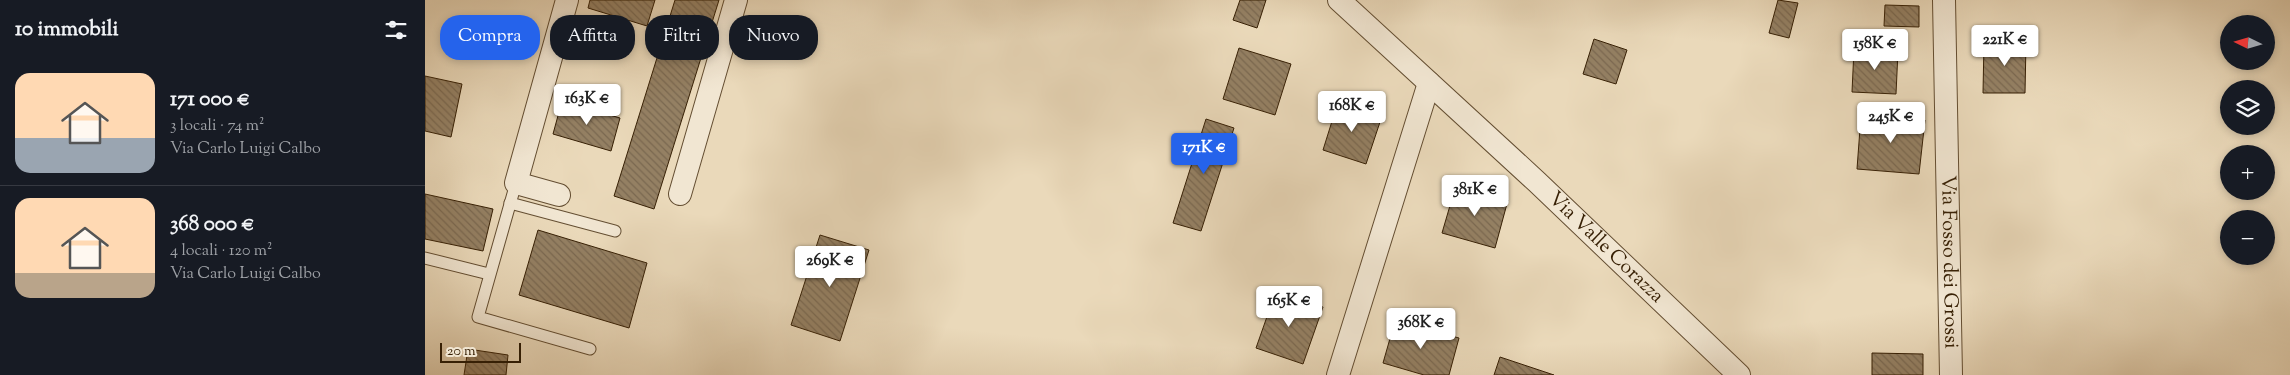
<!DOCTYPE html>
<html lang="it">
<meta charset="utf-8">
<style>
:root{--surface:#171b24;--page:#242831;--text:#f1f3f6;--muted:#9ea1a6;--line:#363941;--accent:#2563eb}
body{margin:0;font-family:"Sorts Mill Goudy",serif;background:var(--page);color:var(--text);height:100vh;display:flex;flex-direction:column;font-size:19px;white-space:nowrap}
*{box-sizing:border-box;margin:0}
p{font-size:16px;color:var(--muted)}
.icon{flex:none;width:28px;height:28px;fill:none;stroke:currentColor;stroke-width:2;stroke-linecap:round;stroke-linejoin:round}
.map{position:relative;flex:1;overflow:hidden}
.sheet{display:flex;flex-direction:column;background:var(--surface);width:425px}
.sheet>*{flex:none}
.guide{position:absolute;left:15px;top:15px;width:475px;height:45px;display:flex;gap:10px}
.needle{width:32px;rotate:275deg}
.fabs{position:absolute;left:1795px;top:15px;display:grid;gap:10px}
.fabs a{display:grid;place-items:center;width:55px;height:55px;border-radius:50%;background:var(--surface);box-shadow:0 2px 8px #0003;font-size:25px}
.scale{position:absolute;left:15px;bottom:12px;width:81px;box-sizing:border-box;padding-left:5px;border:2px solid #372005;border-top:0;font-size:14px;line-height:18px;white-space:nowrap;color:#372005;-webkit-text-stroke:4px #f1e6d2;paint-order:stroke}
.price{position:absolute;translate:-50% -42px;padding:0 11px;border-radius:5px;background:#fff;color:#222;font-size:16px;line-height:32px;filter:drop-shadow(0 1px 2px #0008)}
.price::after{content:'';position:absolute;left:50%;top:30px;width:15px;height:11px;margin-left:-8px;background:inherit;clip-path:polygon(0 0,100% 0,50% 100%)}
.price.active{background:var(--accent);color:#fff}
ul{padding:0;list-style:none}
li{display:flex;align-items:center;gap:15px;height:125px;padding:0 15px}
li+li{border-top:1px solid var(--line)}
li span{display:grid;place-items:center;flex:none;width:140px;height:100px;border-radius:15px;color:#555}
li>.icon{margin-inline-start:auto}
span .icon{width:60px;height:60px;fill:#fffc;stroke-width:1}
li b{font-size:21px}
h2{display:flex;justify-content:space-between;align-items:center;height:60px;padding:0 15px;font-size:21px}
.chip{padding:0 18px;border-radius:20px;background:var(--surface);box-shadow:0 2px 8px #0003;font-size:18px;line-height:45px}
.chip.active{background:var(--accent);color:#fff}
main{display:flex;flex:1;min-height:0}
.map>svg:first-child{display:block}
.building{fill:url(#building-back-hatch);stroke:#372005}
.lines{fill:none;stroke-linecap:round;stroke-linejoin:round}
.lane-casing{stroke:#644e32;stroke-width:13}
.street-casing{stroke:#644e32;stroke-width:24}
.lane{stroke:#f1e6d2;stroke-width:11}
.street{stroke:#f1e6d2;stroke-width:22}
.labels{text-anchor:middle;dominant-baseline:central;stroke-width:4.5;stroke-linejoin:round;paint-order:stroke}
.street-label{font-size:20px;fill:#372005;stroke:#f1e6d2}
</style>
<main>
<section class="sheet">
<h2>10 immobili<svg class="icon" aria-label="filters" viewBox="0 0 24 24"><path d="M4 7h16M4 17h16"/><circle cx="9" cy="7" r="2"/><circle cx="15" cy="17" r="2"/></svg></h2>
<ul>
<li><span style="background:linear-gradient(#ffd9b3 65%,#9aa5b1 0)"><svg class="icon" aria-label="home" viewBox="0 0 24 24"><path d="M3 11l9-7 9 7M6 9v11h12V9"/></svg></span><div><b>171 000 €</b><p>3 locali · 74 m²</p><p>Via Carlo Luigi Calbo</p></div></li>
<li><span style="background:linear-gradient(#ffd9b3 75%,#b9a48a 0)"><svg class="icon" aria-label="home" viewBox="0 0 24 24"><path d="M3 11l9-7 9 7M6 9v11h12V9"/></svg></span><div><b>368 000 €</b><p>4 locali · 120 m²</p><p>Via Carlo Luigi Calbo</p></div></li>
</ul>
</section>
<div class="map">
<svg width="1865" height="375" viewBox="0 0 1865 375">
<defs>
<pattern id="building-back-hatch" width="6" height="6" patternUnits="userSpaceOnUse" patternTransform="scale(1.25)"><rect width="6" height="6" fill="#948063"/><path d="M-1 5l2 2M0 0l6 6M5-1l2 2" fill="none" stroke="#7a6850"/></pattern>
</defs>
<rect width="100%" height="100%" fill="#ead9ba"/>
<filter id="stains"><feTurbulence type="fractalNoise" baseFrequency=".004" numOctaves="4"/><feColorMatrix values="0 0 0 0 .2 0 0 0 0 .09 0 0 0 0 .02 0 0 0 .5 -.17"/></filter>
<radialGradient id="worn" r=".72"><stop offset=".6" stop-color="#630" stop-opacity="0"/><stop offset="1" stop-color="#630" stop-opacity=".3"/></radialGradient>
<g class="building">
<polygon points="165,0 230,0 222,26 163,8"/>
<polygon points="250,0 294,0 229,209 189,196"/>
<polygon points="815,0 841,0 832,28 808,20"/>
<polygon points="1353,0 1373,3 1364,38 1344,33"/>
<polygon points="1460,5 1494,6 1494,27 1459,26"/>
<polygon points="1169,39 1202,50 1191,84 1158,74"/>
<polygon points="1559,42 1601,42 1600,93 1558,93"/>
<polygon points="814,48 866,64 850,115 798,99"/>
<polygon points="1429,49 1473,51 1471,94 1427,92"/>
<polygon points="0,76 37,84 26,137 0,131"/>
<polygon points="137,101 195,118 186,151 128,134"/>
<polygon points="913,102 957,116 941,164 898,150"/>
<polygon points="1436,115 1500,120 1494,174 1432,169"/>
<polygon points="781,119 809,128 776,231 748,223"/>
<polygon points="1031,185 1083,200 1070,248 1017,233"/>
<polygon points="0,194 68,209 58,251 0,239"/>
<polygon points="113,230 222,263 204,328 94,295"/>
<polygon points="395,235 444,250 415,341 366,325"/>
<polygon points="851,291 898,307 878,364 831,348"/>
<polygon points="970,321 1034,338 1024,375 999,375 958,363"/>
<polygon points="43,349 83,355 81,375 39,375"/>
<polygon points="1447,353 1498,354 1498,375 1447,375"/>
<polygon points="1075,357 1129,375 1069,375"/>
</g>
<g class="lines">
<g class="lane-casing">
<g id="lane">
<polyline points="91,183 53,317 165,349"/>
<polyline points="85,203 190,231"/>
<polyline points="0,258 64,274"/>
</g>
</g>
<g class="street-casing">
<g id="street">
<path id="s1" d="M 914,0 L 1112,182 L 1314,375"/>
<path id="s2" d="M 1519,0 L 1526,375"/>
<polyline points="255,194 311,0"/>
<polyline points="134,195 91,183 142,0"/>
<polyline points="913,375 1004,83"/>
</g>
</g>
<use href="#lane" class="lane"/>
<use href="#street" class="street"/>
</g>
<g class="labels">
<g class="street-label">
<text stroke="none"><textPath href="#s1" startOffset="364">Via Valle Corazza</textPath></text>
<text stroke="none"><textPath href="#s2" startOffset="262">Via Fosso dei Grossi</textPath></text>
</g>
</g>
<rect width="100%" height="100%" filter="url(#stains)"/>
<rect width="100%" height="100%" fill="url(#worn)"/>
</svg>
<div class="fabs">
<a><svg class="needle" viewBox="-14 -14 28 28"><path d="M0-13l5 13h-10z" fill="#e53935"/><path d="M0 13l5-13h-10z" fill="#9ea1a6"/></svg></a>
<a><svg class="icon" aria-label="layers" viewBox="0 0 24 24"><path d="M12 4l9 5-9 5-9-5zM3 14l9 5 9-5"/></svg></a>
<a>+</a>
<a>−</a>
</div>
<div class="scale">20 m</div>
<b class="price" style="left:1580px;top:67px">221K €</b>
<b class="price" style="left:1450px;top:71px">158K €</b>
<b class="price" style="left:162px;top:126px">163K €</b>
<b class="price" style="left:927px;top:133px">168K €</b>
<b class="price" style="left:1466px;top:144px">245K €</b>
<b class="price active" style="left:779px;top:175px">171K €</b>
<b class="price" style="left:1050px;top:217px">381K €</b>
<b class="price" style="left:405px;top:288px">269K €</b>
<b class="price" style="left:864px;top:328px">165K €</b>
<b class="price" style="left:996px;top:350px">368K €</b>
<div class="guide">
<a class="chip active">Compra</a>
<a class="chip">Affitta</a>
<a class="chip">Filtri</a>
<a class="chip">Nuovo</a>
</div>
</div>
</main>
